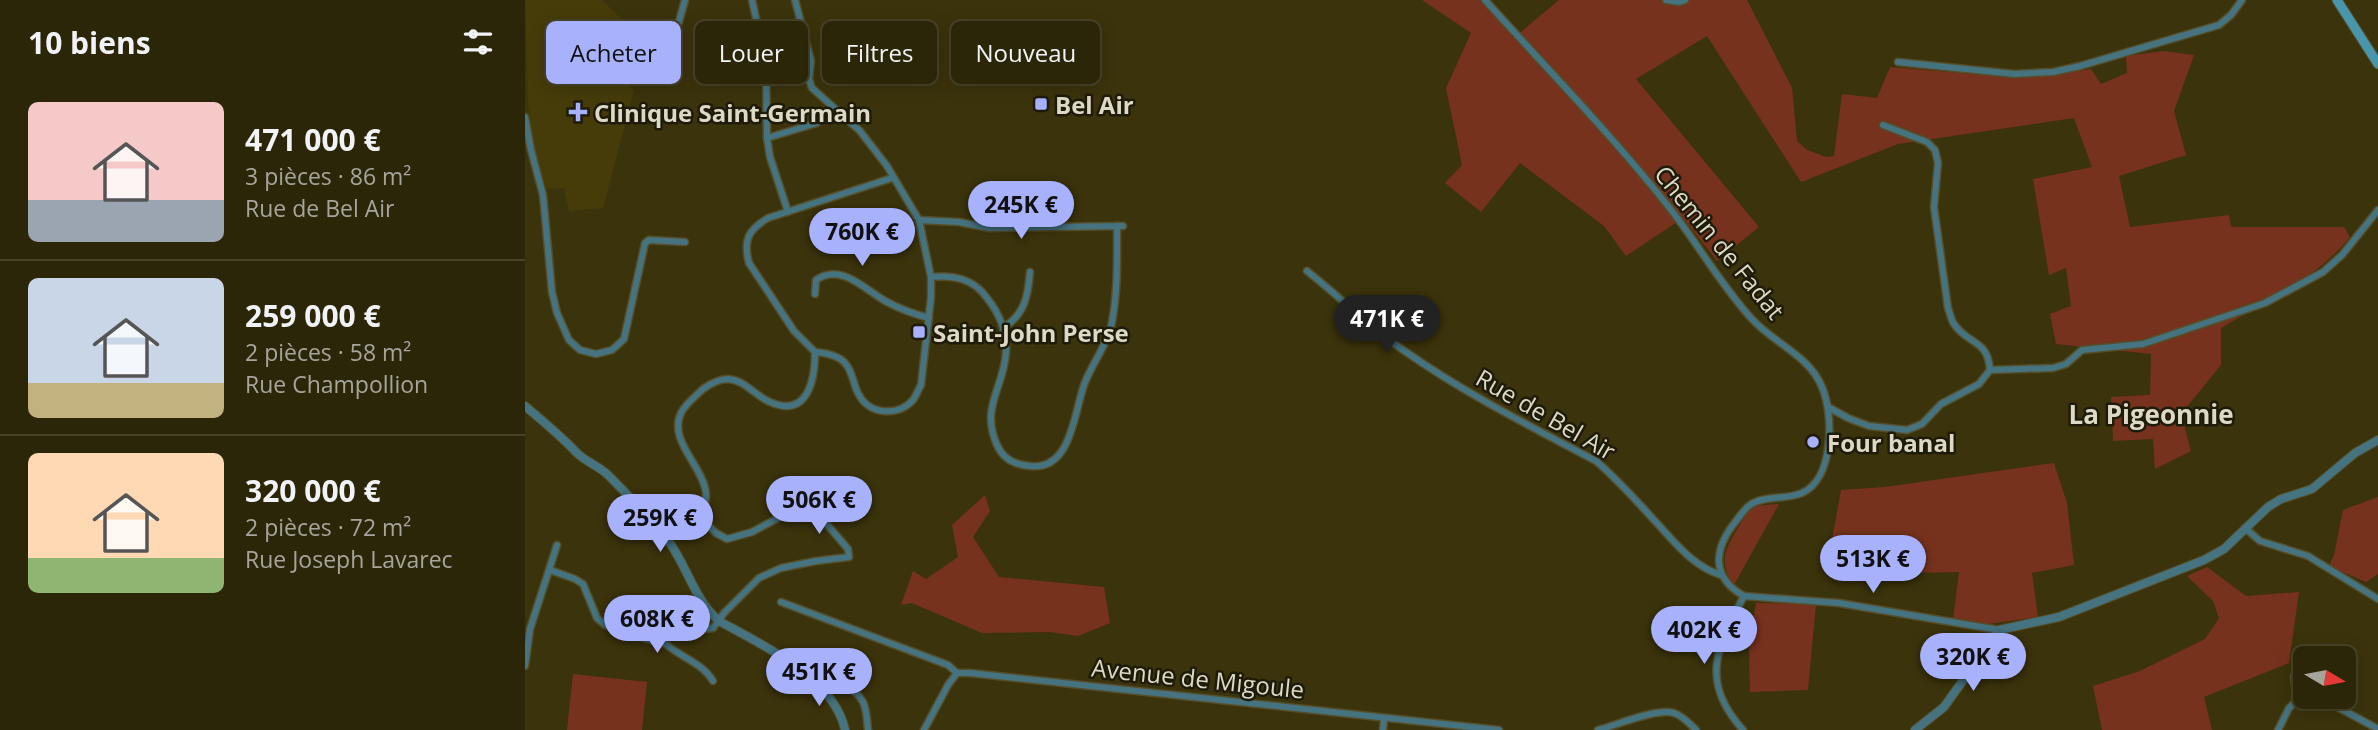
<!DOCTYPE html>
<html lang="fr">
<meta charset="utf-8">
<style>
:root{--surface:#2c2608;--page:#342e12;--text:#f1f3f6;--muted:#a6a59c;--line:#484329;--accent:#a7b1fc}
body{margin:0;font-family:"Open Sans",sans-serif;background:var(--page);color:var(--text);height:100vh;display:flex;flex-direction:column;font-size:26px;white-space:nowrap}
*{box-sizing:border-box;margin:0}
p{font-size:23px;color:var(--muted)}
.icon{flex:none;width:38px;height:38px;fill:none;stroke:currentColor;stroke-width:2;stroke-linecap:round;stroke-linejoin:round}
.map{position:relative;flex:1;overflow:hidden}
.drawer{display:flex;flex-direction:column;background:var(--surface);width:525px}
.drawer>*{flex:none}
.banner{position:absolute;left:21px;top:21px;width:665px;height:63px;display:flex;gap:14px}
.needle{width:46px;rotate:100deg}
.controls{position:absolute;left:1768px;top:646px;display:grid;gap:14px}
.controls a{display:grid;place-items:center;width:63px;height:63px;border-radius:10px;background:var(--surface);box-shadow:0 4px 18px #0003,0 0 0 2px var(--line);font-size:35px}
.price{position:absolute;translate:-50% -60px;padding:0 16px;border-radius:24px;background:var(--accent);color:#111;font-size:23px;line-height:46px;filter:drop-shadow(0 2px 4px #0008)}
.price::after{content:'';position:absolute;left:50%;top:42px;width:21px;height:16px;margin-left:-10px;background:inherit;clip-path:polygon(0 0,100% 0,50% 100%)}
.price.selected{background:#222;color:#fff}
ul{padding:0;list-style:none}
li{display:flex;align-items:center;gap:21px;height:175px;padding:0 28px}
li+li{border-top:2px solid var(--line)}
li span{display:grid;place-items:center;flex:none;width:196px;height:140px;border-radius:10px;color:#555}
li>.icon{margin-inline-start:auto}
span .icon{width:84px;height:84px;fill:#fffc;stroke-width:1}
li b{font-size:30px}
h2{display:flex;justify-content:space-between;align-items:center;height:84px;padding:0 28px;font-size:30px}
.chip{padding:0 24px;border-radius:10px;background:var(--surface);box-shadow:0 4px 18px #0003,0 0 0 2px var(--line);font-size:24px;line-height:63px}
.chip.selected{background:var(--accent);color:#111}
main{display:flex;flex:1;min-height:0}
.map>svg:first-child{display:block}
.built{fill:#463c0a}
.green{fill:#77321d}
.lines{fill:none;stroke-linecap:round;stroke-linejoin:round}
.minor-casing{stroke:#554e29;stroke-width:9}
.tertiary-casing{stroke:#554e29;stroke-width:10}
.secondary-casing{stroke:#554e29;stroke-width:11}
.minor{stroke:#457380;stroke-width:6}
.tertiary{stroke:#457380;stroke-width:8}
.secondary{stroke:#4896ab;stroke-width:9}
.poi-dot{fill:#a7b1fc;stroke:#1e1b0b;stroke-width:2.5}
.labels{text-anchor:middle;dominant-baseline:central;stroke-width:5;stroke-linejoin:round;paint-order:stroke}
.poi-label{font-size:24px;font-weight:bold;fill:#ded9c4;stroke:#1e1b0b;text-anchor:start}
.street-label{font-size:24px;fill:#ded9c4;stroke:#1e1b0b}
.neighbourhood-label{font-size:26px;font-weight:bold;fill:#ded9c4;stroke:#1e1b0b}
</style>
<main>
<section class="drawer">
<h2>10 biens<svg class="icon" aria-label="filters" viewBox="0 0 24 24"><path d="M4 7h16M4 17h16"/><circle cx="9" cy="7" r="2"/><circle cx="15" cy="17" r="2"/></svg></h2>
<ul>
<li><span style="background:linear-gradient(#f6c9c9 70%,#9aa5b1 0)"><svg class="icon" aria-label="home" viewBox="0 0 24 24"><path d="M3 11l9-7 9 7M6 9v11h12V9"/></svg></span><div><b>471 000 €</b><p>3 pièces · 86 m²</p><p>Rue de Bel Air</p></div></li>
<li><span style="background:linear-gradient(#c9d6e8 75%,#c2b280 0)"><svg class="icon" aria-label="home" viewBox="0 0 24 24"><path d="M3 11l9-7 9 7M6 9v11h12V9"/></svg></span><div><b>259 000 €</b><p>2 pièces · 58 m²</p><p>Rue Champollion</p></div></li>
<li><span style="background:linear-gradient(#ffd9b3 75%,#8fb573 0)"><svg class="icon" aria-label="home" viewBox="0 0 24 24"><path d="M3 11l9-7 9 7M6 9v11h12V9"/></svg></span><div><b>320 000 €</b><p>2 pièces · 72 m²</p><p>Rue Joseph Lavarec</p></div></li>
</ul>
</section>
<div class="map">
<svg width="1853" height="730" viewBox="0 0 1853 730">
<rect width="100%" height="100%" fill="#3b330b"/>
<polygon class="built" points="0,0 77,0 111,34 97,80 109,90 78,208 44,211 39,188 22,189 9,150 3,105"/>
<g class="green">
<path d="M 897,0 L 962,0 L 991,36 L 1034,0 L 1222,0 L 1267,88 L 1272,141 L 1282,150 L 1301,157 L 1309,156 L 1317,94 L 1352,98 L 1365,67 L 1495,78 L 1566,69 L 1576,84 L 1602,73 L 1601,56 L 1638,51 L 1669,55 L 1649,111 L 1661,155 L 1594,176 L 1605,227 L 1704,215 L 1706,227 L 1819,227 L 1825,237 C 1792,278 1741,301 1696,328 L 1696,365 L 1656,414 L 1666,451 L 1630,469 L 1628,439 L 1588,441 L 1586,397 L 1625,395 L 1626,354 L 1531,344 L 1525,314 L 1546,306 L 1541,268 L 1524,275 L 1508,179 L 1567,167 L 1549,118 L 1373,144 L 1276,182 L 1182,36 L 1111,79 L 1234,227 L 1192,261 L 1158,218 L 1101,256 L 1079,226 L 995,163 L 956,212 L 920,183 L 937,165 L 921,88 L 946,33 Z"/>
<polygon points="1529,463 1542,503 1549,565 1507,573 1513,617 1456,625 1428,620 1434,572 1384,573 1383,556 1307,540 1316,490 1360,487"/>
<polygon points="460,495 465,511 448,537 474,577 579,587 585,623 553,636 525,632 457,633 387,603 376,605 388,571 401,579 433,557 427,525"/>
<polygon points="1853,497 1853,574 1841,582 1804,566 1809,555 1818,510"/>
<path d="M 1254,504 L 1209,585 C 1193,563 1200,549 1213,528 C 1217,522 1220,514 1226,509 C 1233,504 1245,505 1254,504 Z"/>
<polygon points="1682,567 1721,596 1774,592 1764,663 1679,697 1687,730 1577,730 1568,686 1615,671 1680,639 1694,618 1688,601 1662,576"/>
<polygon points="1231,603 1291,604 1283,690 1225,692 1224,648"/>
<polygon points="48,674 122,682 117,730 42,730"/>
</g>
<g class="lines">
<g class="minor-casing">
<g id="minor">
<polyline points="227,0 241,64 242,138 245,157 263,212"/>
<polyline points="270,0 286,61 284,79 287,88 335,131 362,166 394,220 406,277"/>
<path d="M 960,0 C 1023,70 1089,137 1147,211 C 1174,246 1196,285 1226,318 C 1248,343 1284,355 1297,387 C 1309,415 1309,479 1277,493 C 1261,500 1239,495 1225,505 C 1220,508 1215,516 1211,521 C 1189,548 1185,577 1219,596 L 1314,603 L 1474,630"/>
<polyline points="1141,0 1154,2 1160,0"/>
<polyline points="1373,62 1489,74 1528,72 1555,66 1694,25 1706,15 1717,0"/>
<polyline points="141,68 160,0"/>
<polyline points="0,117 6,150 18,195 27,292 32,313 44,340 55,350 71,354 87,350 99,339 120,243 124,240 160,242"/>
<polyline points="242,138 292,123"/>
<polyline points="394,220 434,222 464,228 598,226"/>
<path d="M 782,271 C 816,298 846,328 881,352 C 941,394 1007,427 1071,461 C 1092,479 1110,499 1129,520 C 1149,541 1168,567 1196,575"/>
<path d="M 290,294 L 291,280 C 317,262 341,291 362,302 C 375,309 389,314 404,318"/>
<path d="M 478,328 C 500,314 503,296 505,272"/>
<path d="M 290,352 C 301,353 313,355 320,363 C 328,372 328,384 333,393 C 343,415 373,417 388,400 C 391,396 393,390 396,385 L 406,297 L 406,277 C 428,275 448,278 462,298 C 474,313 482,332 481,352 C 479,388 455,407 472,445 C 478,459 491,465 505,466 C 549,471 549,406 561,380 C 569,361 583,343 587,322 C 593,290 592,258 592,226"/>
<polyline points="1465,370 1528,368 1541,364 1557,350 1618,344 1740,303 1798,272 1817,255 1853,210"/>
<path d="M 1303,407 L 1323,418 L 1344,426 L 1382,430 L 1397,424 L 1416,404 L 1454,384 L 1465,370 C 1463,339 1443,345 1429,324 C 1426,320 1425,313 1423,308 L 1409,207 L 1413,163 L 1410,150 L 1402,142 L 1358,125"/>
<polyline points="1720,528 1735,541 1783,556 1853,599"/>
<path d="M 141,538 C 150,532 160,527 168,520 C 209,484 138,450 156,413 C 161,403 171,396 178,389 C 185,384 194,379 203,379 C 220,380 230,396 245,402 C 283,419 290,379 290,352 L 269,331 L 224,263 C 218,240 223,230 243,218 L 367,178"/>
<polyline points="25,570 50,579 58,584 72,618 80,625 131,642 154,634"/>
<polyline points="256,602 423,665 432,673"/>
<polyline points="109,634 129,635 188,628 199,613 234,578 256,568 291,561 324,557 323,549 283,502 227,532 202,539 191,533 172,514"/>
<path d="M 135,639 C 151,656 176,661 188,681"/>
<polyline points="0,666 5,629 32,545"/>
<polyline points="1769,676 1770,685 1776,697"/>
<path d="M 284,677 C 302,676 329,685 338,702 C 342,710 342,721 343,730"/>
<polyline points="1792,696 1853,729"/>
<polyline points="399,730 423,685 432,673 445,673 974,730"/>
<polyline points="858,730 859,718"/>
<path d="M 1073,730 C 1092,725 1131,708 1149,713 C 1158,716 1165,724 1171,730"/>
<path d="M 1218,730 C 1174,681 1192,647 1219,596"/>
<polyline points="1753,730 1764,708 1776,697 1783,696"/>
</g>
</g>
<g class="tertiary-casing">
<g id="tertiary">
<path d="M 0,406 C 18,421 36,436 52,453 C 61,462 74,466 83,475 C 103,495 124,517 142,539 C 162,565 168,598 194,621 C 237,645 309,677 320,730"/>
<polyline points="1390,730 1419,707 1474,630 1534,617 1679,560 1699,549 1743,507 1756,499 1787,489 1830,453 1853,440"/>
</g>
</g>
<g class="secondary-casing">
<polyline id="secondary" points="1812,0 1853,64"/>
</g>
<use href="#minor" class="minor"/>
<use href="#tertiary" class="tertiary"/>
<use href="#secondary" class="secondary"/>
</g>
<g class="poi-dot">
<rect x="509" y="97" width="14" height="14" rx="3.5"/>
<path d="M49.5 101.5h7v7h7v7h-7v7h-7v-7h-7v-7h7z"/>
<rect x="387" y="325" width="14" height="14" rx="3.5"/>
<circle cx="1288" cy="442" r="7"/>
</g>
<g class="labels">
<g class="poi-label">
<text x="530" y="104">Bel Air</text>
<text x="69" y="112">Clinique Saint-Germain</text>
<text x="408" y="332">Saint-John Perse</text>
<text x="1302" y="442">Four banal</text>
</g>
<g class="street-label">
<text transform="translate(1195 242) rotate(51)">Chemin de Fadat</text>
<text transform="translate(1021 414) rotate(30)">Rue de Bel Air</text>
<text transform="translate(673 678) rotate(6)">Avenue de Migoule</text>
</g>
<g class="neighbourhood-label">
<text x="1626" y="414">La Pigeonnie</text>
</g>
</g>
</svg>
<div class="controls">
<a><svg class="needle" viewBox="-14 -14 28 28"><path d="M0-13l5 13h-10z" fill="#e53935"/><path d="M0 13l5-13h-10z" fill="#a6a59c"/></svg></a>
</div>
<b class="price" style="left:496px;top:241px">245K €</b>
<b class="price" style="left:337px;top:268px">760K €</b>
<b class="price selected" style="left:862px;top:355px">471K €</b>
<b class="price" style="left:294px;top:536px">506K €</b>
<b class="price" style="left:135px;top:554px">259K €</b>
<b class="price" style="left:1348px;top:595px">513K €</b>
<b class="price" style="left:132px;top:655px">608K €</b>
<b class="price" style="left:1179px;top:666px">402K €</b>
<b class="price" style="left:1448px;top:693px">320K €</b>
<b class="price" style="left:294px;top:708px">451K €</b>
<div class="banner">
<a class="chip selected">Acheter</a>
<a class="chip">Louer</a>
<a class="chip">Filtres</a>
<a class="chip">Nouveau</a>
</div>
</div>
</main>
